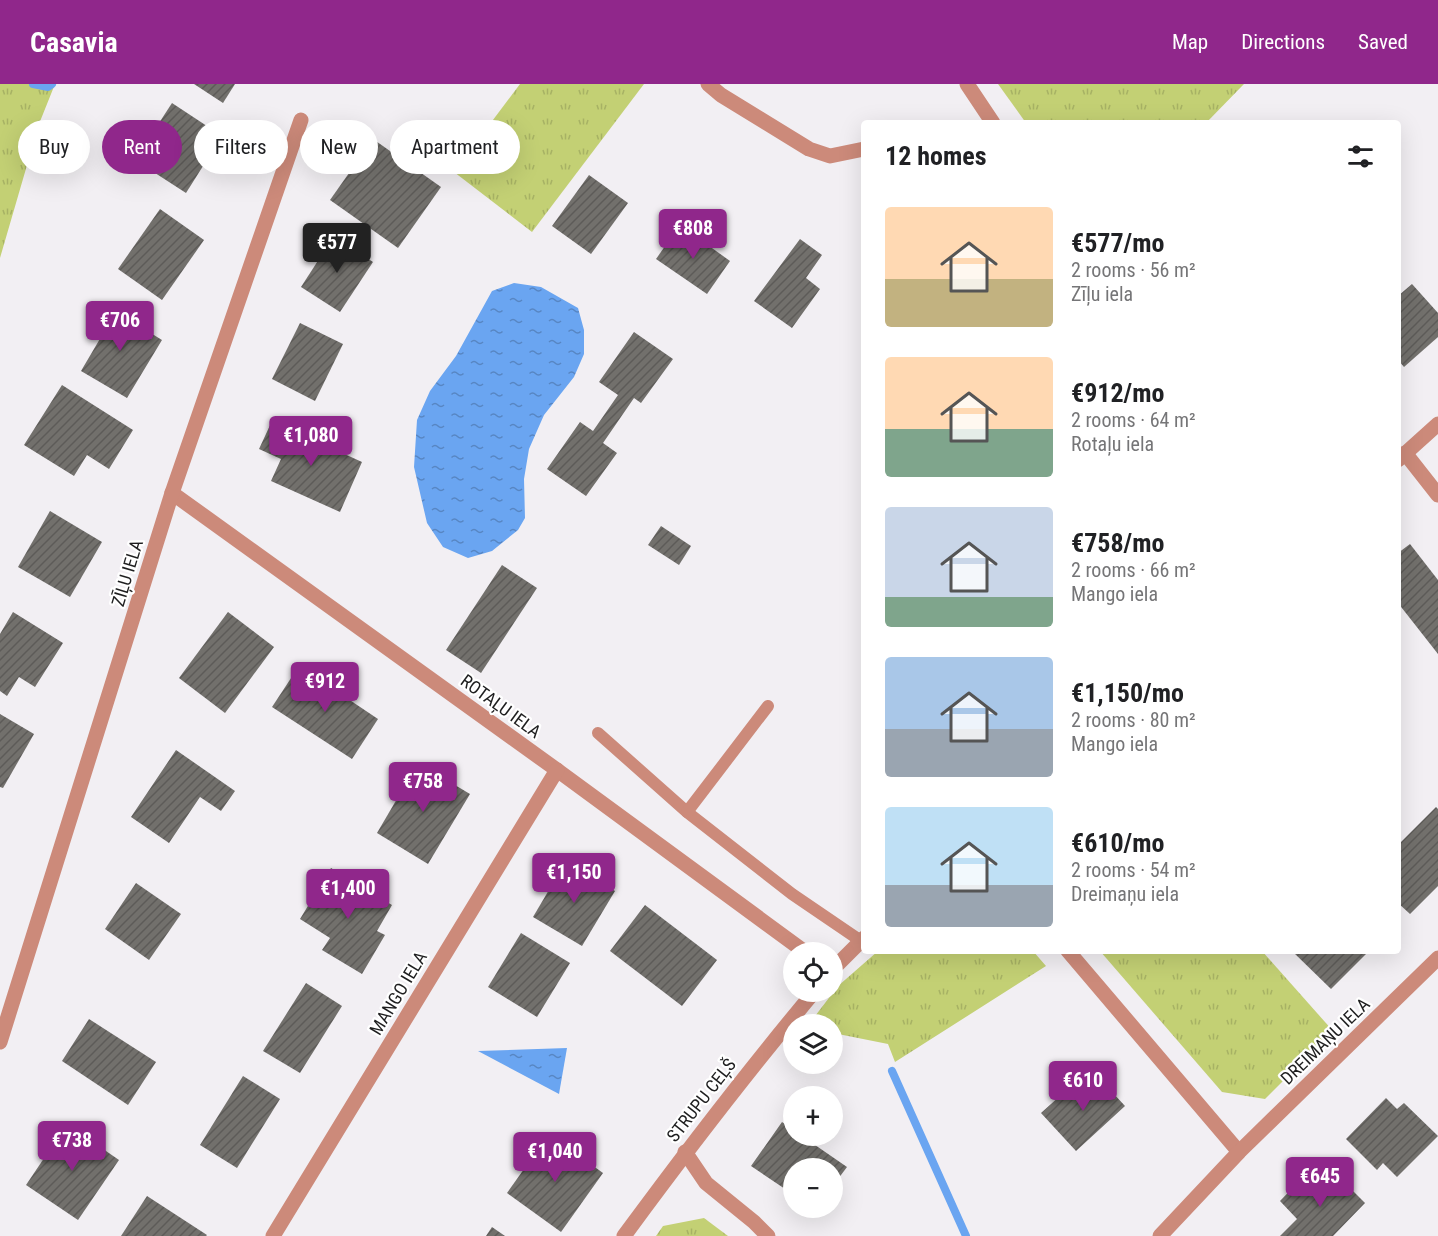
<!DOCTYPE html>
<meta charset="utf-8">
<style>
:root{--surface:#fff;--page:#f2f2f2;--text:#202124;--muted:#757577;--accent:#90278b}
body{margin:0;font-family:"Roboto Condensed",sans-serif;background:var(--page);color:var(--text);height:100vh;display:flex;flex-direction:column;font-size:22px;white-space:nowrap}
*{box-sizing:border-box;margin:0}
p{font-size:20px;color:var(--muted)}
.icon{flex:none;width:33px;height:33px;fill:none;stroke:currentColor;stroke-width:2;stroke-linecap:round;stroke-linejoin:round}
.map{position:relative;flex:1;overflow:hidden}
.sheet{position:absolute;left:861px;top:36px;width:540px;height:834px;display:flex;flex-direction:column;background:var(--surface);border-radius:6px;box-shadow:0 6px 24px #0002}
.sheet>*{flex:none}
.banner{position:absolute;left:18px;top:36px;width:570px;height:54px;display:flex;gap:12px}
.fabs{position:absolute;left:783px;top:858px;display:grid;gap:12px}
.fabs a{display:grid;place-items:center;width:60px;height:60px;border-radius:50%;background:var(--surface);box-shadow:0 6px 24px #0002;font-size:30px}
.price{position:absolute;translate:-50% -51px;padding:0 14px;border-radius:6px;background:var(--accent);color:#fff;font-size:20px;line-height:39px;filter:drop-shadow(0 2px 3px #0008)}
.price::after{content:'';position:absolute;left:50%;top:36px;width:18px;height:14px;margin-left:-9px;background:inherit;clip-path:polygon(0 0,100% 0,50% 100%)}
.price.active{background:#222;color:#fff}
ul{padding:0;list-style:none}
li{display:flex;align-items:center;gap:18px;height:150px;padding:0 24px}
li span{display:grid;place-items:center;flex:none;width:168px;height:120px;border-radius:6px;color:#555}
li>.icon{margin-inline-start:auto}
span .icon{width:72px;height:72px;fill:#fffc;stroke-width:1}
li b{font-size:26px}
h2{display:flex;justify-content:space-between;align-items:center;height:72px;padding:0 24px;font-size:26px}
.pill{padding:0 21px;border-radius:27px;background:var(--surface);box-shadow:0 6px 24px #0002;font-size:21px;line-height:54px}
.pill.active{background:var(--accent);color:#fff}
header{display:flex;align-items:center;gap:36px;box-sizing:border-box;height:84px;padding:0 30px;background:var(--accent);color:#fff}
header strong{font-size:28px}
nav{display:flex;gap:33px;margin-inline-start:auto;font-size:21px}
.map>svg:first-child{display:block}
.grass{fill:url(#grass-tufts)}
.water{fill:url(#water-ripples)}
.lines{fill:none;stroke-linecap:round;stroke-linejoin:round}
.stream{stroke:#6aa5f1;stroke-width:8}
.building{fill:url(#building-hatch)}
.lane{stroke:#cc8a7a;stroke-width:12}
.street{stroke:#cc8a7a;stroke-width:15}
.labels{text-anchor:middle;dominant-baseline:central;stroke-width:4.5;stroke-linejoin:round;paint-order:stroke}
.street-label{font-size:18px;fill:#1e1e1f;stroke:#fff}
</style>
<header>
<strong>Casavia</strong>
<nav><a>Map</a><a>Directions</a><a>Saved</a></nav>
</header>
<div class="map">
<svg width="1438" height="1152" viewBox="0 0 1438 1152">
<defs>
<pattern id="grass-tufts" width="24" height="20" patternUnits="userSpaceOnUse" patternTransform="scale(1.5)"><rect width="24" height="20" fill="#c3d074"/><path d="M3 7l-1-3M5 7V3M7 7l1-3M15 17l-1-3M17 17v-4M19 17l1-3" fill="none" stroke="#a7b264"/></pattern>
<pattern id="water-ripples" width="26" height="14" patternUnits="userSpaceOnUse" patternTransform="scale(1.5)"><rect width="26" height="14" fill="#6aa5f1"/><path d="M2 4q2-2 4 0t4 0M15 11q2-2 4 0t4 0" fill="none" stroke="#5786c3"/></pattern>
<pattern id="building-hatch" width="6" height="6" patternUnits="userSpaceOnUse" patternTransform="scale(1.5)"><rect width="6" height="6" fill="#72706c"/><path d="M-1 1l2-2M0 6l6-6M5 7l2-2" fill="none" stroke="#5d5b58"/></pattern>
</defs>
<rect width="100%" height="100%" fill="#f2eff3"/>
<g class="grass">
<polygon points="0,0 55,0 39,40 0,174"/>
<polygon points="520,0 644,0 532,148 454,88"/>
<polygon points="998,0 1244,0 1206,39 1026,39"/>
<polygon points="878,867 1033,867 1046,882 895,978 888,960 833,949 832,940 809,940 838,902"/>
<polygon points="1100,867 1262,867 1333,947 1265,1015 1222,1008"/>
<polygon points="704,1134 728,1152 656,1152 663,1142"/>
</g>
<g class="water">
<polygon points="514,199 541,203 578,224 584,246 584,270 574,293 544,331 529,365 524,395 525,434 518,446 492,467 468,474 443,463 427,439 414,383 417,336 430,307 456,272 492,207"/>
<polygon points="567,964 559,1010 478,967"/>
</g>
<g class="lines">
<g class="stream">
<polyline points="33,0 48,3 52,0"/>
<polyline points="892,987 966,1152"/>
</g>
</g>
<g class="building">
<polygon points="194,0 235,0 223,19"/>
<polygon points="172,19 222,52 186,109 135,76"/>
<polygon points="373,55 441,103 398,164 330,116"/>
<polygon points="589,91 628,119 591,170 552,142"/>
<polygon points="160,125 204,156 162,216 118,185"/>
<polygon points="680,141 730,177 707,210 656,175"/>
<polygon points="334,152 373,178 340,228 301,203"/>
<polygon points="800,155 822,171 806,194 820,205 792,244 754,217"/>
<polygon points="1412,200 1438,229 1438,253 1404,283 1398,276 1398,212"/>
<polygon points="105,221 162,256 127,314 81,287 101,253 90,247"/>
<polygon points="300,239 343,260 315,317 272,295"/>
<polygon points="634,248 673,275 641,319 634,314 603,359 617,369 586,412 547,385 580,338 593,347 618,311 599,298"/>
<polygon points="62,301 133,346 109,385 87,371 74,392 24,361"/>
<polygon points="272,337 362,378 340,428 271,397 281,375 259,365"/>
<polygon points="50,427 102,458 70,513 18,483"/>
<polygon points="661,442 691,462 679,481 648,461"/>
<polygon points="1410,460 1438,496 1438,570 1398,519 1398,469"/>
<polygon points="502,481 537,504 481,589 446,566"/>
<polygon points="13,528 63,559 35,603 19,593 7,612 0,607 0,550"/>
<polygon points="228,528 274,563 225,629 179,594"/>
<polygon points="299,582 378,635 352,675 272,623"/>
<polygon points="0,630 34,650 3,704 0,703"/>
<polygon points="176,666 235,707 221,727 200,713 169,759 131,733"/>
<polygon points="418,679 470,710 428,780 377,749"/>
<polygon points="1436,723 1438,725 1438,802 1410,830 1398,819 1398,761"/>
<polygon points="566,777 615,807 582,862 533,833"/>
<polygon points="331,784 392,821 377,847 385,851 362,890 322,866 330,854 300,835"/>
<polygon points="136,799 181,830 149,876 105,845"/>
<polygon points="645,821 717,876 682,922 610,867"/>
<polygon points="521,849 570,879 537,933 488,903"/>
<polygon points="1292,867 1369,867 1331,905"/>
<polygon points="306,899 342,922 300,989 263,967"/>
<polygon points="89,935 156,978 128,1021 62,977"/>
<polygon points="243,992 280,1015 237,1084 200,1061"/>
<polygon points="1081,993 1092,1004 1101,996 1125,1022 1076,1067 1041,1029"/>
<polygon points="1386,1014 1397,1025 1404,1019 1438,1052 1397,1093 1383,1079 1377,1086 1346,1055"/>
<polygon points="782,1038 794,1046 794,1052 802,1052 847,1083 832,1103 832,1084 794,1084 794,1111 751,1082"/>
<polygon points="67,1040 119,1076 78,1136 26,1101"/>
<polygon points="549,1050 603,1089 561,1148 507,1109"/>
<polygon points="1336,1090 1365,1119 1333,1152 1280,1152 1297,1135 1280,1117 1305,1091 1320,1106"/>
<polygon points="147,1112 207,1151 206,1152 121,1152"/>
<polygon points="492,1143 505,1152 486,1152"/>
</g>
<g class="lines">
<g class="lane">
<polyline points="598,649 687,728 792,810 861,857"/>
<polyline points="687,728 768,622"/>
</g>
<g class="street">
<polyline points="708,0 721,11 809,65 830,72 864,65"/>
<polyline points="967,0 993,39"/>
<polyline points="1405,369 1438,411"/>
<polyline points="1398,376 1438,340"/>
<polyline points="172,409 557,686 805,868"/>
<polyline points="1068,867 1239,1068"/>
<polyline points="832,886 864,854"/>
<polyline points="0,958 172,409 301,36"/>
<polyline points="685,1068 706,1099 754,1138 768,1152"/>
<polyline points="273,1152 557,686"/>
<path d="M 624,1152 C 685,1069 748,987 814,908"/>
<polyline points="1160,1152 1239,1068 1438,874"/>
</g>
</g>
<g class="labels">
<g class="street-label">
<text transform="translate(127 489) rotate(-73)">ZĪĻU IELA</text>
<text transform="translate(501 622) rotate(36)">ROTAĻU IELA</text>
<text transform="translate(398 909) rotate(-59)">MANGO IELA</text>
<text transform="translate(1325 957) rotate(-44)">DREIMAŅU IELA</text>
<text transform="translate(701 1016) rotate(-52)">STRUPU CEĻŠ</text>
</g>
</g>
</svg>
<div class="fabs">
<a><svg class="icon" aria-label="locate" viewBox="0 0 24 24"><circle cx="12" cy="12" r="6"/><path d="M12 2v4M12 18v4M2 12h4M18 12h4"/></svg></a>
<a><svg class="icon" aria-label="layers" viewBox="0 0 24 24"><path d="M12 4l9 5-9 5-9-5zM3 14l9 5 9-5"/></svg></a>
<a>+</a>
<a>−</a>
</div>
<b class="price" style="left:693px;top:176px">€808</b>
<b class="price active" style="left:337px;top:190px">€577</b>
<b class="price" style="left:120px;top:268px">€706</b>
<b class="price" style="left:311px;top:383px">€1,080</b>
<b class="price" style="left:325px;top:629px">€912</b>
<b class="price" style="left:423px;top:729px">€758</b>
<b class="price" style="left:574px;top:820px">€1,150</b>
<b class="price" style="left:348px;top:836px">€1,400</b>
<b class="price" style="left:1083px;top:1028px">€610</b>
<b class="price" style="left:72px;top:1088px">€738</b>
<b class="price" style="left:555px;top:1099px">€1,040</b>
<b class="price" style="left:1320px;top:1124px">€645</b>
<div class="banner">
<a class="pill">Buy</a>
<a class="pill active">Rent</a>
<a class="pill">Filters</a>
<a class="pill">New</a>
<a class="pill">Apartment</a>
</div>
<section class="sheet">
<h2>12 homes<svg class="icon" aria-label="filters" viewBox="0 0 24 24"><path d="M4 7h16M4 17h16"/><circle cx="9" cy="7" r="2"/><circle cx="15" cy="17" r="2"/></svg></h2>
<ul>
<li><span style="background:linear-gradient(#ffd9b3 60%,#c2b280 0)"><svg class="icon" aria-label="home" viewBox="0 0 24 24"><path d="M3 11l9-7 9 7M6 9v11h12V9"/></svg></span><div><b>€577/mo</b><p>2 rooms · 56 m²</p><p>Zīļu iela</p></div></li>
<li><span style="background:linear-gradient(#ffd9b3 60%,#7fa58c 0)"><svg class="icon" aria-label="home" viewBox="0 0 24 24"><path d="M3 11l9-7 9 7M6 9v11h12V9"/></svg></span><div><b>€912/mo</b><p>2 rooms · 64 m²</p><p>Rotaļu iela</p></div></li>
<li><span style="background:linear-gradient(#c9d6e8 75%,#7fa58c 0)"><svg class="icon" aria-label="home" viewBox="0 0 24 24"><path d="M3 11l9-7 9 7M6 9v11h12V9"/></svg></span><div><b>€758/mo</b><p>2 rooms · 66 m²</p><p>Mango iela</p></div></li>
<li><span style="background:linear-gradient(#a9c7e8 60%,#9aa5b1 0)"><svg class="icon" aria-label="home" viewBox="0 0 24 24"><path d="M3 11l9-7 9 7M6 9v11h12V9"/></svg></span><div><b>€1,150/mo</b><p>2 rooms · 80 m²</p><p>Mango iela</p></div></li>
<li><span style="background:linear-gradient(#bfe0f5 65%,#9aa5b1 0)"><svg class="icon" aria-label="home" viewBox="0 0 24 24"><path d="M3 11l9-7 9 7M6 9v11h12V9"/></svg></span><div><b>€610/mo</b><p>2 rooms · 54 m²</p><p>Dreimaņu iela</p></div></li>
</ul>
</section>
</div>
